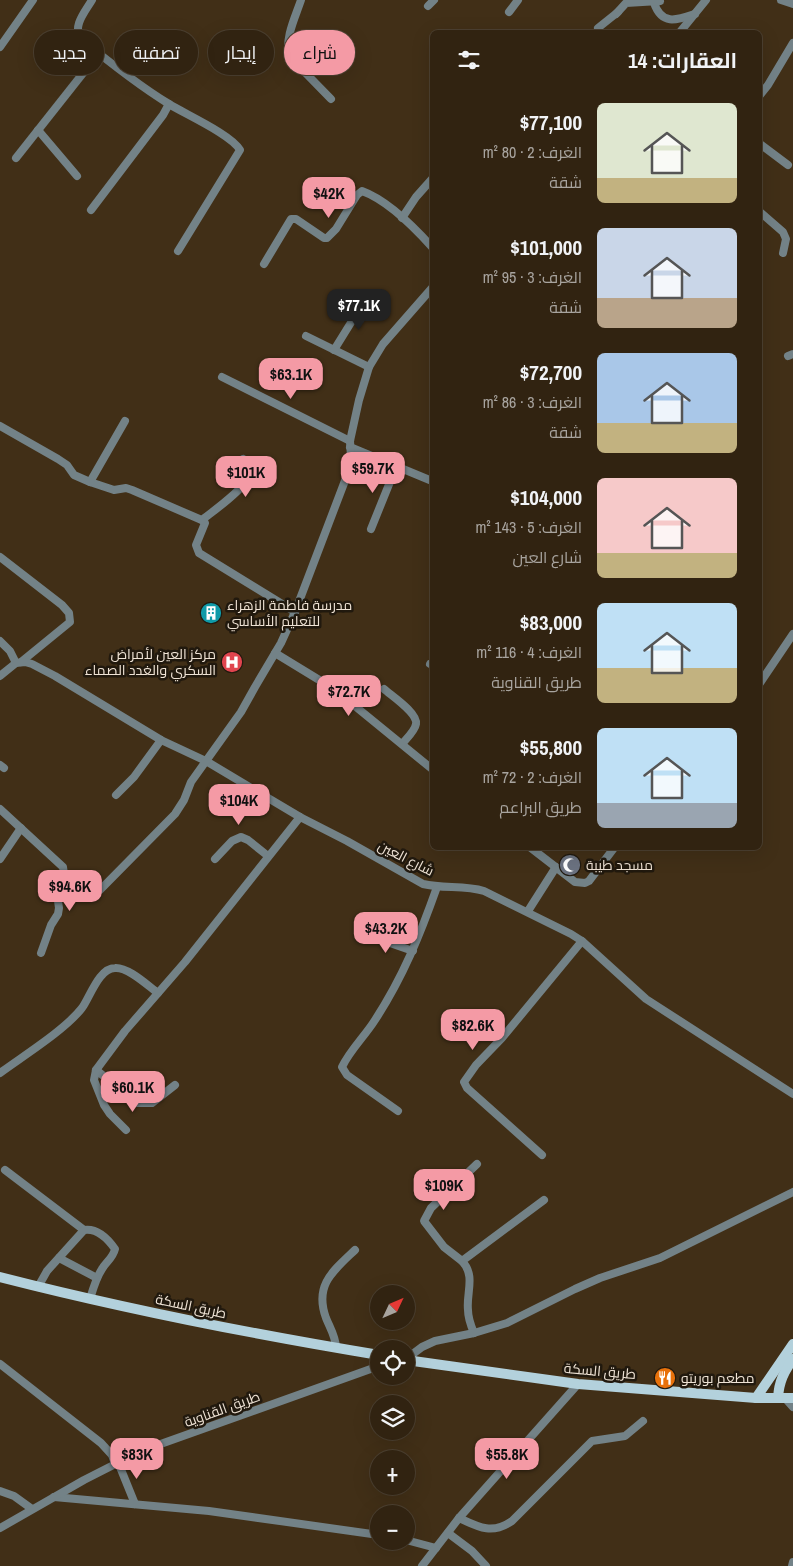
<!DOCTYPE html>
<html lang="ar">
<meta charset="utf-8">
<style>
:root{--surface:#312311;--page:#3d2f1f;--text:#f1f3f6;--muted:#a8a49f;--line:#4c4031;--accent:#f49aa5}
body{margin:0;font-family:"Archivo Narrow",Cairo,sans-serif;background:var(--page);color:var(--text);direction:rtl;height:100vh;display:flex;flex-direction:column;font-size:19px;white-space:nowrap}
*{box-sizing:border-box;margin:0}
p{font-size:16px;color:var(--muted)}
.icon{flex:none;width:28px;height:28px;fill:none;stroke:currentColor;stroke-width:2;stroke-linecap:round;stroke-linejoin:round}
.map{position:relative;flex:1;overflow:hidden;direction:ltr}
.details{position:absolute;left:430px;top:30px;width:332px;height:820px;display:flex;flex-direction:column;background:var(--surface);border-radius:8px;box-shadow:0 5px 20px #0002,0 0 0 1px var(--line);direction:rtl}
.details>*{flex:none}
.guide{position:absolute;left:15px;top:30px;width:340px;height:45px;direction:rtl;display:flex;gap:10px}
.needle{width:32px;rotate:46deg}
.buttons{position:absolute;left:370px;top:1285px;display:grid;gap:10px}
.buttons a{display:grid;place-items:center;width:45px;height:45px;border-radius:50%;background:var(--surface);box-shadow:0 5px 20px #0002,0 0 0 1px var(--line);font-size:25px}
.price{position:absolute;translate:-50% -42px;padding:0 11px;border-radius:10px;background:var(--accent);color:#111;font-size:16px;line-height:32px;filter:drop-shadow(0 1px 2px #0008)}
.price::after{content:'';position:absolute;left:50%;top:30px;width:15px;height:11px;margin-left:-8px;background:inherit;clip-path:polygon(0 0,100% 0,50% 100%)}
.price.selected{background:#222;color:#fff}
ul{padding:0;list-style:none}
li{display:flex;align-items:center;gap:15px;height:125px;padding:0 25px}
li span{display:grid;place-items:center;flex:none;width:140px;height:100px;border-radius:8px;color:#555}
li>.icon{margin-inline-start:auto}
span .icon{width:60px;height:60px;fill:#fffc;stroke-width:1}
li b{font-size:21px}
h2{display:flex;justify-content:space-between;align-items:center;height:60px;padding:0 25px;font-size:21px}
.tag{padding:0 18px;border-radius:22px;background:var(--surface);box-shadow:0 5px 20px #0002,0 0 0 1px var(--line);font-size:18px;line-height:45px}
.tag.selected{background:var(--accent);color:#111}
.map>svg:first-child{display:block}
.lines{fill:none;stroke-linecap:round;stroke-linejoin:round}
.minor{stroke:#738287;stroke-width:8}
.major{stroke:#b3d1dc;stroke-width:10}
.labels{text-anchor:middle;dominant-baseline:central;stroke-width:5;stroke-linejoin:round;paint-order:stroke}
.poi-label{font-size:14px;fill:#efe3d5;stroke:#21190e;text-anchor:start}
.street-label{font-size:14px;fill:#efe3d5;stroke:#21190e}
</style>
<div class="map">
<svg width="793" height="1566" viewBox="0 0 793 1566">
<rect width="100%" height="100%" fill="#412f17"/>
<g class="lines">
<g class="minor">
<path d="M 92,0 C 85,12 72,26 81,39 C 109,62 138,85 169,104 C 185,114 232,135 240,150 L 178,251"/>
<path d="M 301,0 C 295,18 285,37 289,56 L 331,99"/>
<polyline points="781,0 793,4"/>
<path d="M 660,1 L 654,3 C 662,26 677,20 695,14"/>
<polyline points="428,6 434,0"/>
<polyline points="509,12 518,0"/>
<polyline points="616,14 626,3 659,1"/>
<polyline points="598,28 618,12"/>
<polyline points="680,32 706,0"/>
<polyline points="0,47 33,0"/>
<polyline points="760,95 768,85 793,43"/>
<polyline points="38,130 77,176"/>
<polyline points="760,144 788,165"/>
<polyline points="16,158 99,53"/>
<polyline points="91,210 163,115 169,104"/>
<polyline points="760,212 783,232 786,239 783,253"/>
<polyline points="402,218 416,197 432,179"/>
<path d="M 264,264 L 291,219 L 296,219 L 324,238 L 327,238 L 336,229 L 357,195 L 362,191 C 387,200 414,227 432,247"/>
<polyline points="306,336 369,367"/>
<polyline points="334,350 365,300"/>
<polyline points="788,356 793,354"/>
<polyline points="222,377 350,441"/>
<polyline points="0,426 58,459 67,465 74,475 90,482 114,490 126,488 132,490 204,521 205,523 196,545 199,553 295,612"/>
<polyline points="350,447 432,481"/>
<polyline points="90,482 125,421"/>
<path d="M 202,520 C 212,512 239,493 245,482 C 250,475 246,466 243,459"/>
<polyline points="371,529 396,467"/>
<polyline points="0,557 62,605 69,613 70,622 21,662"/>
<polyline points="0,641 10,651 16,663"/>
<polyline points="275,653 334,689 432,769"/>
<polyline points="430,664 432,665"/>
<path d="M 0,676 L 16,663 L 25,662 L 32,664 L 55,676 L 161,740 L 206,761 L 300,817 L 347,841 L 423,884 C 443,889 464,885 484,891 L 571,934 L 582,941 L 646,999 L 793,1094"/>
<polyline points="760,683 793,634"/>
<path d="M 384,689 C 392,696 418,713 416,724 C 415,731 406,739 402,744"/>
<polyline points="0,765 4,768"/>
<polyline points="116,795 134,777 161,740"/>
<polyline points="0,809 63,867 64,874 56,887 59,908 58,914 51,925 41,953"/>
<polyline points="531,848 575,882 585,883 589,881 614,848"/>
<polyline points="0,859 21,828"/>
<polyline points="215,859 232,841 241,837 248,840 268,856"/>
<polyline points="99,891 175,814 184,800 191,782 241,712 255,687 281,643 295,612 346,478 351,457 350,441 359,400 369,367 383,344 432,288"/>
<polyline points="528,911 556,867"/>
<polyline points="367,935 413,951"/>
<polyline points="96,1070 138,1103 152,1103 175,1085"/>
<path d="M 0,1073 C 23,1056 65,1030 82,1008 C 90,997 99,968 115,968 C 128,967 147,985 158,993"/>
<path d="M 398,1111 L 347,1075 L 342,1067 C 350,1050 365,1036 375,1020 C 403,977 420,935 437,887"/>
<polyline points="126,1130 110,1114 104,1105 94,1080 96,1070 125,1031 185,962 300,817"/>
<polyline points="542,1155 467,1088 464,1082 476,1065 502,1038 582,941"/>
<polyline points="5,1170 84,1230"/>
<polyline points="59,1258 97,1278"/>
<polyline points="462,1261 444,1247 424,1221 431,1208 477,1164"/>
<path d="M 38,1287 L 47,1271 L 84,1230 C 97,1228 108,1239 115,1249 C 113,1258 106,1262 102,1269 C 96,1278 93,1289 90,1299"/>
<path d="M 474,1333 C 471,1326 468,1318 468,1310 C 466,1293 476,1276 462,1261 L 544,1200"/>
<path d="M 336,1348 C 336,1337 330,1328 326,1318 C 314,1285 333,1271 355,1250"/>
<polyline points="406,1359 422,1347 435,1341 474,1333 507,1323 575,1289 600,1278 660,1258 793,1192"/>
<polyline points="0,1364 101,1443 112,1455 115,1464"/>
<polyline points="785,1398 793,1407"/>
<polyline points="118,1462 135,1504"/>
<polyline points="0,1491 14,1496 32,1509"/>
<polyline points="54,1497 209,1511 379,1535"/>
<path d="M 459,1518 C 478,1527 492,1535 512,1521 L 592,1441 L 625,1436 L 643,1421"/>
<polyline points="0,1528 84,1480 141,1451 379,1366"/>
<polyline points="448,1533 472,1551 486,1566"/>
<polyline points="406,1540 436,1548"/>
<polyline points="422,1566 459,1518 578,1384"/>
<polyline points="792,1566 793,1562"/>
</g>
<g class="major">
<path d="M 0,1277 C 125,1309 252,1334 379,1355"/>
<polyline points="406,1360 578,1384 756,1398 793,1398"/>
<polyline points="756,1398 793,1344"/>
<path d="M 778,1398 C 779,1381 784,1372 793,1359"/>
</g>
</g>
<defs>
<g id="building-disc" transform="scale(1.125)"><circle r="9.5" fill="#0f9aa8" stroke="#21190e"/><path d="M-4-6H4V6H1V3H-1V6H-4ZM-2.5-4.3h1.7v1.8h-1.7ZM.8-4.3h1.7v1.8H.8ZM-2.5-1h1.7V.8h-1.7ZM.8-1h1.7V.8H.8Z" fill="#fff"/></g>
<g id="hospital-disc" transform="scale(1.125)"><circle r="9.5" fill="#e0444e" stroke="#21190e"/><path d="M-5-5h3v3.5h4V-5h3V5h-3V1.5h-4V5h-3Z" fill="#fff"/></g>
<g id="mosque-disc" transform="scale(1.125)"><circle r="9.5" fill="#6b7280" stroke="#21190e"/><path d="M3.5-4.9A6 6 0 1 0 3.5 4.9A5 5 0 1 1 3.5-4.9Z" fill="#fff"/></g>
<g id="restaurant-disc" transform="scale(1.125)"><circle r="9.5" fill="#e8710a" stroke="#21190e"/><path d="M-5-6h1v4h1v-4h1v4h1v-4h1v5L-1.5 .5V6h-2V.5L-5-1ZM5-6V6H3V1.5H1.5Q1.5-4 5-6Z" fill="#fff"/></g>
</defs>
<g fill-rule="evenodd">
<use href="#building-disc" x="211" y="613"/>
<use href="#hospital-disc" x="232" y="662"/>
<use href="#mosque-disc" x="570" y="865"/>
<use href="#restaurant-disc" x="665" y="1378"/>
</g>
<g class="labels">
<g class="poi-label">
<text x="227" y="605">مدرسة فاطمة الزهراء<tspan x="227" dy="16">للتعليم الأساسي</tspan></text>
<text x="216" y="654" text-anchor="end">مركز العين لأمراض<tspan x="216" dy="16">السكري والغدد الصماء</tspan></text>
<text x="586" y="865">مسجد طيبة</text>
<text x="681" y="1378">مطعم بوريتو</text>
</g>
<g class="street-label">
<text transform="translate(406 858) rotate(27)">شارع العين</text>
<text transform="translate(191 1306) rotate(12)">طريق السكة</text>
<text transform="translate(600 1371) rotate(5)">طريق السكة</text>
<text transform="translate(222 1409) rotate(-20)">طريق القناوية</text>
</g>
</g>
</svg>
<div class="buttons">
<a><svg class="needle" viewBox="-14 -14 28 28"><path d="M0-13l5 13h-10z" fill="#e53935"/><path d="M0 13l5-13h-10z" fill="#a8a49f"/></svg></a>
<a><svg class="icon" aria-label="locate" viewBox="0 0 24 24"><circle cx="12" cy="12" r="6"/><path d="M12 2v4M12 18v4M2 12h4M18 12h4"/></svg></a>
<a><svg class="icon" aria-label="layers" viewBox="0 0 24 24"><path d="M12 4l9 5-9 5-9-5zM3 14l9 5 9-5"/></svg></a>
<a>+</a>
<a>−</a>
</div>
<b class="price" style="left:329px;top:219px">$42K</b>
<b class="price selected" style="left:359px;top:331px">$77.1K</b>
<b class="price" style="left:291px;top:400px">$63.1K</b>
<b class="price" style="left:373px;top:494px">$59.7K</b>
<b class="price" style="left:246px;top:498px">$101K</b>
<b class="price" style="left:349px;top:717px">$72.7K</b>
<b class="price" style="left:239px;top:826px">$104K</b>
<b class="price" style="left:70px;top:912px">$94.6K</b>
<b class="price" style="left:386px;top:954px">$43.2K</b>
<b class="price" style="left:473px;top:1051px">$82.6K</b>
<b class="price" style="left:133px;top:1113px">$60.1K</b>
<b class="price" style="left:444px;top:1211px">$109K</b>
<b class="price" style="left:137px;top:1480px">$83K</b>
<b class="price" style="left:507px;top:1480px">$55.8K</b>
<div class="guide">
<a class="tag selected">شراء</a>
<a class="tag">إيجار</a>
<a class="tag">تصفية</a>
<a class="tag">جديد</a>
</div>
<section class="details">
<h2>العقارات: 14<svg class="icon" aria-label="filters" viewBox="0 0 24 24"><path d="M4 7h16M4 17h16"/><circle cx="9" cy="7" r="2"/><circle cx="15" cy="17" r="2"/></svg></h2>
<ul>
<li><span style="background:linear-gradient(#dfe7d0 75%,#c2b280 0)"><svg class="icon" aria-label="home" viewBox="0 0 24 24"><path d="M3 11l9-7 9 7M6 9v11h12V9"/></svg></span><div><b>$77,100</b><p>الغرف: 2 · 80 m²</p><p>شقة</p></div></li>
<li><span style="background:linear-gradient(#c9d6e8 70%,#b9a48a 0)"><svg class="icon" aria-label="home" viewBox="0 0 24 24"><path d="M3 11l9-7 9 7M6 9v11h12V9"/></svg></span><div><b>$101,000</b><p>الغرف: 3 · 95 m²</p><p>شقة</p></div></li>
<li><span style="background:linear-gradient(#a9c7e8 70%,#c2b280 0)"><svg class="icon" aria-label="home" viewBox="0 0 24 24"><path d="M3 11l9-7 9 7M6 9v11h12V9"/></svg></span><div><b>$72,700</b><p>الغرف: 3 · 86 m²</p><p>شقة</p></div></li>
<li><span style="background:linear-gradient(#f6c9c9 75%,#c2b280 0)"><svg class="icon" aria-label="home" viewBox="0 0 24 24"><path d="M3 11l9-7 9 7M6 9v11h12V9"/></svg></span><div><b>$104,000</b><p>الغرف: 5 · 143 m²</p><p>شارع العين</p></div></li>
<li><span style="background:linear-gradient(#bfe0f5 65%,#c2b280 0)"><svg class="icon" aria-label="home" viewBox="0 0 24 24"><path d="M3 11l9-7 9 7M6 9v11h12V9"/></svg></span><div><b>$83,000</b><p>الغرف: 4 · 116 m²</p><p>طريق القناوية</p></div></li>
<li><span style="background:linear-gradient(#bfe0f5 75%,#9aa5b1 0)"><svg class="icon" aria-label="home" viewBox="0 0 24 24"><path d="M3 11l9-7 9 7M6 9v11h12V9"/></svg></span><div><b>$55,800</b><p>الغرف: 2 · 72 m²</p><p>طريق البراعم</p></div></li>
</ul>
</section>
</div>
